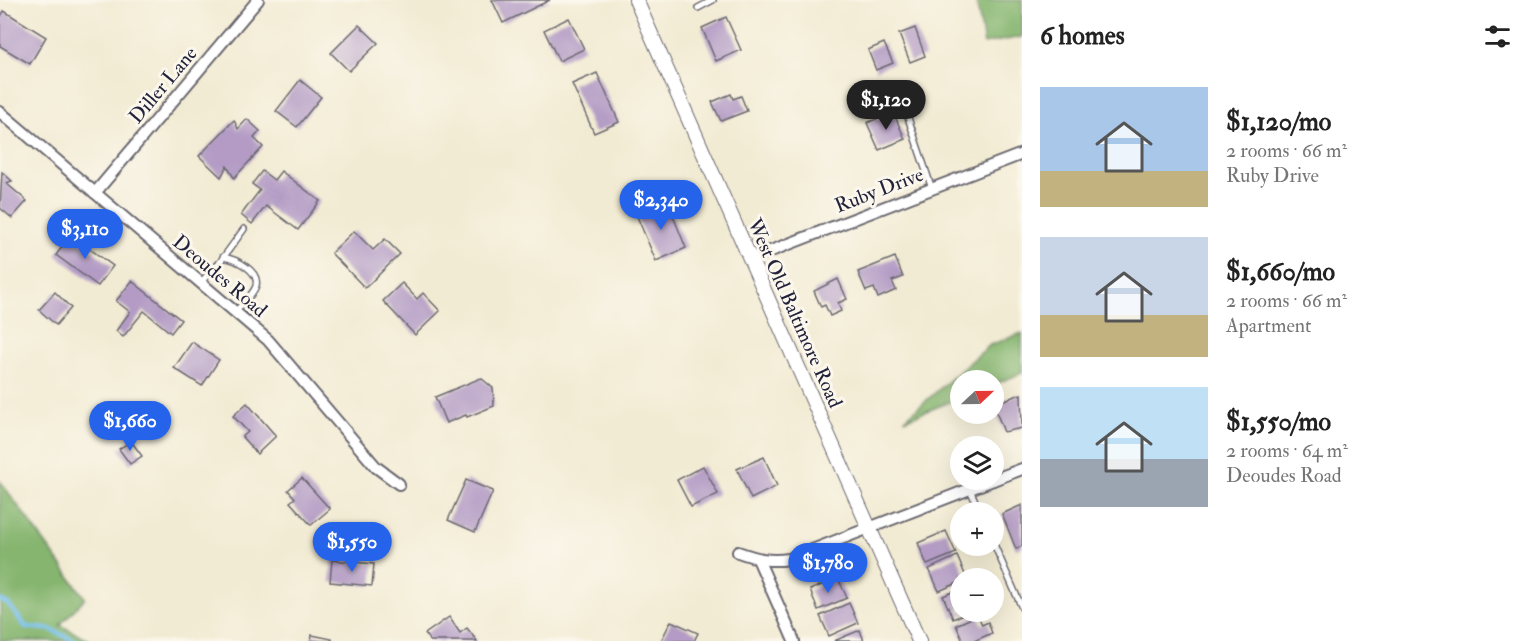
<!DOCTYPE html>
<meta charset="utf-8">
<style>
:root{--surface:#fff;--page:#f2f2f2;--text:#222;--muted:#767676;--accent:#2563eb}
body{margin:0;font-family:"IM FELL Double Pica",serif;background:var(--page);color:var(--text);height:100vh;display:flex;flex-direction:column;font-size:22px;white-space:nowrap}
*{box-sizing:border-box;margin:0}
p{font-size:20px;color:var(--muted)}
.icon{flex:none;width:33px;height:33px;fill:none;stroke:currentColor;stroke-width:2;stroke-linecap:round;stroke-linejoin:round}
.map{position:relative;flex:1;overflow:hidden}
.side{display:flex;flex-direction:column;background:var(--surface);width:510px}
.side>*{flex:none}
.needle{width:39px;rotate:68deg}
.fabs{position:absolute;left:950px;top:370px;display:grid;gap:12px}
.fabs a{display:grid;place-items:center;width:54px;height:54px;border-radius:50%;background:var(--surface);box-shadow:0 6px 24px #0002;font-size:30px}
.price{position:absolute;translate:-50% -51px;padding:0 14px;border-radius:21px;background:var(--accent);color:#fff;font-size:20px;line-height:39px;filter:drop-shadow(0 2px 3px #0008)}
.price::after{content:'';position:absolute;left:50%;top:36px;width:18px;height:14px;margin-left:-9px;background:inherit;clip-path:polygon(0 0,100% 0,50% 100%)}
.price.selected{background:#222;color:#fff}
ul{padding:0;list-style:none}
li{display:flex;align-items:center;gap:18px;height:150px;padding:0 18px}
li span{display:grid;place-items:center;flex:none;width:168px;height:120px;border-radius:0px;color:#555}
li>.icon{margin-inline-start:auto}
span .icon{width:72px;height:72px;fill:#fffc;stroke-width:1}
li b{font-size:26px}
h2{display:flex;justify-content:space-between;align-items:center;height:72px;padding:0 18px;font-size:26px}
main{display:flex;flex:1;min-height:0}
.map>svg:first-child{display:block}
.forest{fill:#85b56e;stroke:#546c54;stroke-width:1.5}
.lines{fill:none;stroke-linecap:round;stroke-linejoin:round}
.stream{stroke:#74bfed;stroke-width:4.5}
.building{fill:#b39bc5}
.service-casing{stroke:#6b6870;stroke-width:8}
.minor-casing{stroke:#6b6870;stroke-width:14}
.tertiary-casing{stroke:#6b6870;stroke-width:16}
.service{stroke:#fff;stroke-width:5}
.minor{stroke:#fff;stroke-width:10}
.tertiary{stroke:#fff;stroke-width:14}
.labels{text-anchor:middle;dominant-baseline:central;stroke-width:6;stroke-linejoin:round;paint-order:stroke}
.street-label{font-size:20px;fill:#22223b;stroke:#fbf7ec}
</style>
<main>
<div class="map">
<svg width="1022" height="641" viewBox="0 0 1022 641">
<rect width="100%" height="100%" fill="#fbf7ec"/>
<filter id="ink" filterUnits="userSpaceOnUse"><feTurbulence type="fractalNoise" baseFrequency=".0167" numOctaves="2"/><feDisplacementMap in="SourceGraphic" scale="12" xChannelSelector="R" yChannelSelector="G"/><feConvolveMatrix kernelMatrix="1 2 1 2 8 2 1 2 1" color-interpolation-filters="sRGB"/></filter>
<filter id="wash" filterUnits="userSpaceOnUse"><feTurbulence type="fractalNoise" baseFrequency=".008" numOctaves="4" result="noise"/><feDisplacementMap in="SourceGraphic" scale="24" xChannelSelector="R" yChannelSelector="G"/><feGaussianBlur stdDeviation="1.35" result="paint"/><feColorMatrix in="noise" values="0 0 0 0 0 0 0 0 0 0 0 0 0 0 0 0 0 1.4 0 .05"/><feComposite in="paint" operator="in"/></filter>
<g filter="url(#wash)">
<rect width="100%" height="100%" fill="#f2ebd3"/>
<g class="forest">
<polygon points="976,0 1022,0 1022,37 984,44"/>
<polygon points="1022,333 1022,373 993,385 993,381 960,381 960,398 904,420 990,345"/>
<polygon points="0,481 85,598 60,625 90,641 0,641"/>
</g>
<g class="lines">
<polyline class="stream" points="0,600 8,604 26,627 49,629 76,641"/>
</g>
<g id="blocks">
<g class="building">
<polygon points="492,0 550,0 503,23"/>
<polygon points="4,11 46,37 30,64 0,46 0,18"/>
<polygon points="726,17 741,50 716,61 702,28"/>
<polygon points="569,18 584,49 559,61 544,30"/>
<polygon points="359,25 378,43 349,71 331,53"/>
<polygon points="915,28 925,56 910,62 899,34"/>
<polygon points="884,43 893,63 876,70 868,50"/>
<polygon points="597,73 619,122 594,133 572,84"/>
<polygon points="300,80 321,97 297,127 276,111"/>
<polygon points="731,94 733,99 741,96 747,111 721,121 712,102"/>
<polygon points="893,112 905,139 879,150 867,123"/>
<polygon points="247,119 260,131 254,138 263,147 234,178 227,166 221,177 199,156 234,120 238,129"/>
<polygon points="262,171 274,180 281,171 320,201 298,230 266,206 252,224 241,215 260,190 252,184"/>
<polygon points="2,172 12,181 6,183 27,201 12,218 0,208"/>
<polygon points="667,201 686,248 656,261 636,214"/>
<polygon points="354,231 373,250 385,239 400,254 365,288 331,253"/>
<polygon points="71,235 113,266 98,286 56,255"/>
<polygon points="895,257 903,277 892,281 896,290 878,298 874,288 866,291 858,272"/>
<polygon points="838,279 847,299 838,303 841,311 830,316 825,305 821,307 814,291"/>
<polygon points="132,281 181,320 171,333 144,311 123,337 116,331 130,312 116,301"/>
<polygon points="402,283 417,299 423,293 440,311 415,335 383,301"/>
<polygon points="55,292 71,308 56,325 39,310"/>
<polygon points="192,342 219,360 202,386 174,368"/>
<polygon points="481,378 493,388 494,406 467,417 466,415 446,423 435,397"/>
<polygon points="1021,394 1022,428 1004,432 993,404"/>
<polygon points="247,403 276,436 257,454 242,437 248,432 233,416"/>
<polygon points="131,441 142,456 130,464 119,449"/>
<polygon points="764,457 777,486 751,499 737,469"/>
<polygon points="703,466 718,494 691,507 677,480"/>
<polygon points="302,478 330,509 311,525 290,502 295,498 288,490"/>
<polygon points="466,480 493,491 475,532 448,520"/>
<polygon points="1022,505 1022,546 1016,549 1002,514"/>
<polygon points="946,531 956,553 927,565 918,543"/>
<polygon points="957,556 967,579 960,579 960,582 939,591 929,569"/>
<polygon points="332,560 374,564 372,586 330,582"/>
<polygon points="838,578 847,598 818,610 810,590"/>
<polygon points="960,589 960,612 968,612 953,619 943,596"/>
<polygon points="849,603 858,623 829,636 820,616"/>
<polygon points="978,615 982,625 988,622 992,633 974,641 963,641 956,625"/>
<polygon points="449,617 460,633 467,628 477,641 430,641 425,634"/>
<polygon points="671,621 698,633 694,641 661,641"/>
<polygon points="860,630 864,641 834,641"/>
<polygon points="312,635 332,639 332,641 311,641"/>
</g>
</g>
</g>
<g filter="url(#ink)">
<use href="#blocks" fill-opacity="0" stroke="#6b6870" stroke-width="1.5"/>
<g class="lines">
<g class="service-casing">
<g id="service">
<polyline points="698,8 713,0"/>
<polyline points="900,94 932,189"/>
<path d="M 223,257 C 235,259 260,270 256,286 C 253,295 241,305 235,312"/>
<polyline points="200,283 220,262 244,229"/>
<polyline points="970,489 980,513"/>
<polyline points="993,542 1022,608"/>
</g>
</g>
<g class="minor-casing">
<g id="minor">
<polyline points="0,112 268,340 376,467 399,484"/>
<polyline points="95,193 258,0"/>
<polyline points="750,259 1022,154"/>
<polyline points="993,480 1022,469"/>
<path d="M 738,552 C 758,559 769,562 789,559 L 993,480"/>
<polyline points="758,559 794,641"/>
</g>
</g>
<g class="tertiary-casing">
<polyline id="tertiary" points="636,0 919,641"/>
</g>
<use href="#service" class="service"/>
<use href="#minor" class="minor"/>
<use href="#tertiary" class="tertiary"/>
</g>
</g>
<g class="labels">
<g class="street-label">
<text transform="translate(163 85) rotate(-50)">Diller Lane</text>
<text transform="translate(879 190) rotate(-21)">Ruby Drive</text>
<text transform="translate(220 276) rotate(40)">Deoudes Road</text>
<text transform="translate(795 313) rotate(66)">West Old Baltimore Road</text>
</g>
</g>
</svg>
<div class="fabs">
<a><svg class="needle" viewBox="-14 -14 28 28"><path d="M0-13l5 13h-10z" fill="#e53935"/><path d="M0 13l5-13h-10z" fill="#767676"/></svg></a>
<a><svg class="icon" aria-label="layers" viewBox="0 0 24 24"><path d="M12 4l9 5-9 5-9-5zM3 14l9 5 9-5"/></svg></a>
<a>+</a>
<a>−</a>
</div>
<b class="price selected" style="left:886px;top:131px">$1,120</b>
<b class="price" style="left:661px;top:231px">$2,340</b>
<b class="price" style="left:85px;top:260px">$3,110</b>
<b class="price" style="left:130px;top:452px">$1,660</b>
<b class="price" style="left:352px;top:573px">$1,550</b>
<b class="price" style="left:828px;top:594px">$1,780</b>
</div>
<section class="side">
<h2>6 homes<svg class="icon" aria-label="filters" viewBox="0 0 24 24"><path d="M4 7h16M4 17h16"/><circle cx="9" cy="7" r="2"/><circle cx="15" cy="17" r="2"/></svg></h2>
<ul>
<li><span style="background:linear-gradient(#a9c7e8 70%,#c2b280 0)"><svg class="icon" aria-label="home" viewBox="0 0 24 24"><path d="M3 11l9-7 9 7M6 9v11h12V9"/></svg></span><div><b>$1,120/mo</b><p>2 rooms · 66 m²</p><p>Ruby Drive</p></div></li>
<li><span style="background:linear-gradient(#c9d6e8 65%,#c2b280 0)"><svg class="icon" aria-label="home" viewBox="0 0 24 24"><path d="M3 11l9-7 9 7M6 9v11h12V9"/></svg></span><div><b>$1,660/mo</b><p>2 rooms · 66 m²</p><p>Apartment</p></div></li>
<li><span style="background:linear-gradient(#bfe0f5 60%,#9aa5b1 0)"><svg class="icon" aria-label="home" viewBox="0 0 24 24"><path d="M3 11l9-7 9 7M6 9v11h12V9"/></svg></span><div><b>$1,550/mo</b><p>2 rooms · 64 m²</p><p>Deoudes Road</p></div></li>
</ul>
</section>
</main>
